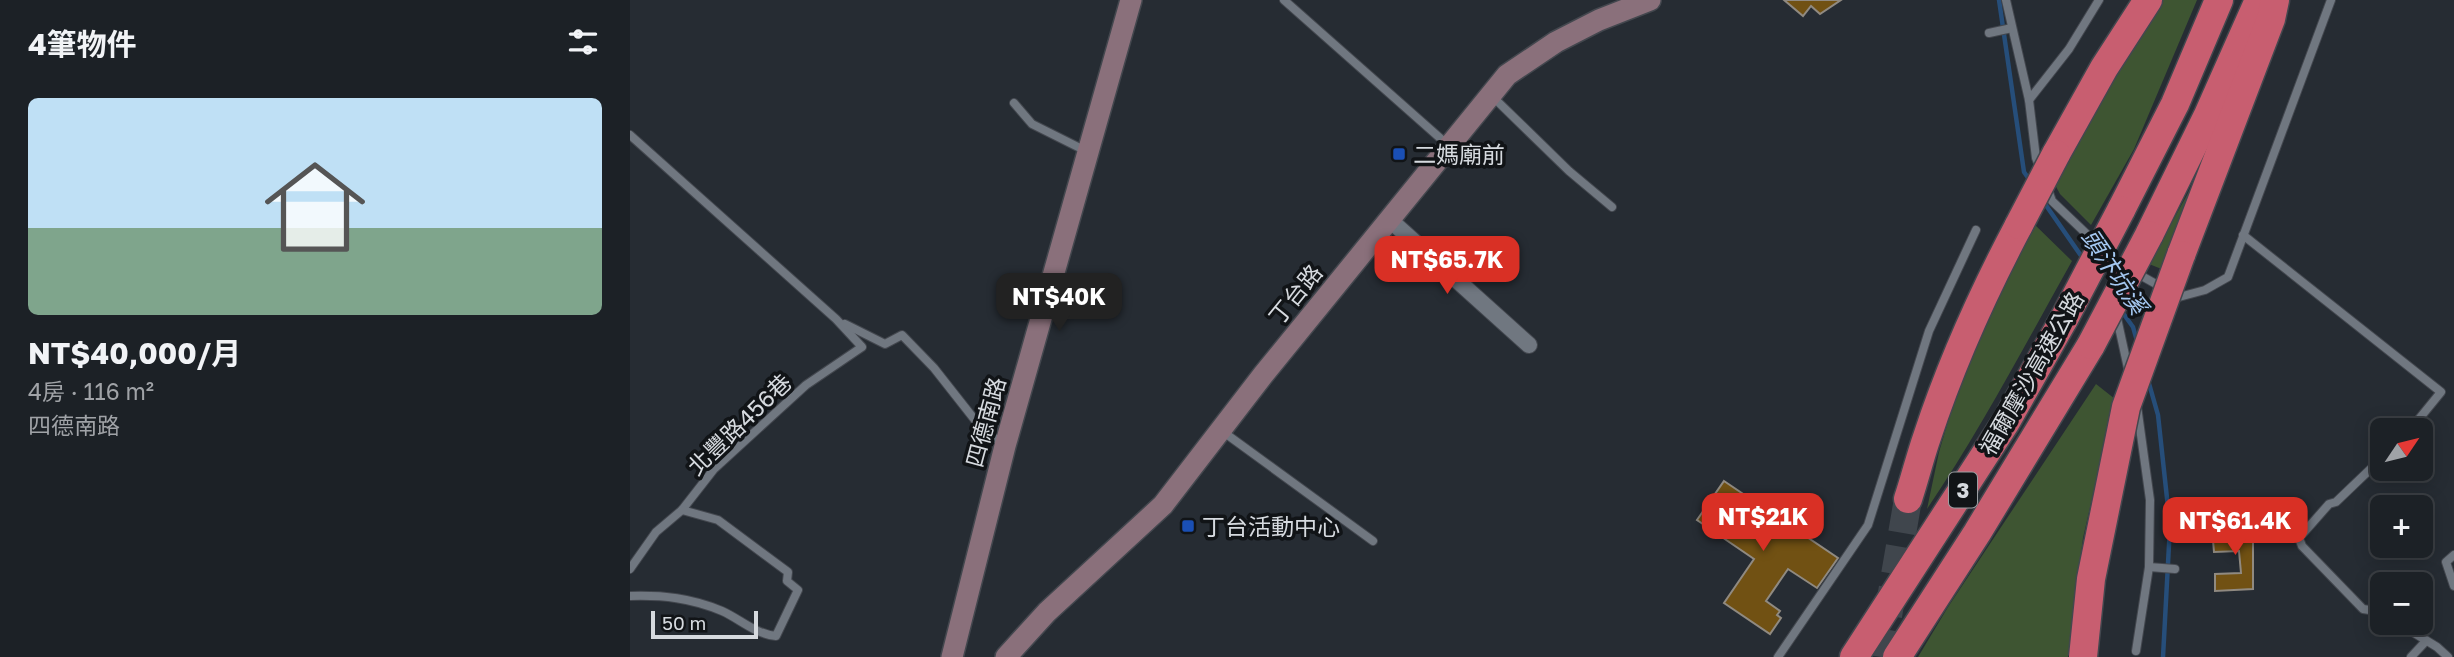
<!DOCTYPE html>
<html lang="zh-TW">
<meta charset="utf-8">
<style>
:root{--surface:#1c2126;--page:#25292e;--text:#f1f3f6;--muted:#a0a3a7;--line:#3a3e43;--accent:#d93025}
body{margin:0;font-family:"Golos Text","Noto Sans TC",sans-serif;background:var(--page);color:var(--text);height:100vh;display:flex;flex-direction:column;font-size:26px;white-space:nowrap}
*{box-sizing:border-box;margin:0}
p{font-size:23px;color:var(--muted)}
.icon{flex:none;width:38px;height:38px;fill:none;stroke:currentColor;stroke-width:2;stroke-linecap:round;stroke-linejoin:round}
.map{position:relative;flex:1;overflow:hidden}
.details{display:flex;flex-direction:column;background:var(--surface);width:630px}
.details>*{flex:none}
.needle{width:46px;rotate:55deg}
.tools{position:absolute;left:1740px;top:418px;display:grid;gap:14px}
.tools a{display:grid;place-items:center;width:63px;height:63px;border-radius:10px;background:var(--surface);box-shadow:0 4px 18px #0003,0 0 0 2px var(--line);font-size:35px}
.scale{position:absolute;left:21px;bottom:18px;width:107px;box-sizing:border-box;padding-left:7px;border:4px solid #d6dadf;border-top:0;font-size:19px;line-height:24px;white-space:nowrap;color:#d6dadf;-webkit-text-stroke:5px #111417;paint-order:stroke}
.price{position:absolute;translate:-50% -60px;padding:0 16px;border-radius:14px;background:var(--accent);color:#fff;font-size:23px;line-height:46px;filter:drop-shadow(0 2px 4px #0008)}
.price::after{content:'';position:absolute;left:50%;top:42px;width:21px;height:16px;margin-left:-10px;background:inherit;clip-path:polygon(0 0,100% 0,50% 100%)}
.price.current{background:#222;color:#fff}
ul{padding:0;list-style:none}
li{display:grid;align-content:center;gap:14px;height:371px;padding:0 28px}
li span{display:grid;place-items:center;height:217px;border-radius:10px;color:#555}
li>.icon{margin-inline-start:auto}
span .icon{width:126px;height:126px;fill:#fffc;stroke-width:1}
li b{font-size:30px}
h2{display:flex;justify-content:space-between;align-items:center;height:84px;padding:0 28px;font-size:30px}
main{display:flex;flex:1;min-height:0}
.map>svg:first-child{display:block}
.green{fill:#3e5532}
.lines{fill:none;stroke-linecap:round;stroke-linejoin:round}
.stream{stroke:#264e7a;stroke-width:4.5}
.building{fill:#715113;stroke:#908a81;stroke-width:2}
.highway-tunnel{stroke:#40464d;stroke-width:28;stroke-dasharray:28 14;stroke-linecap:butt}
.lane-casing{stroke:#43474e;stroke-width:10}
.street-casing{stroke:#43474e;stroke-width:18}
.secondary-casing{stroke:#43474e;stroke-width:24}
.highway-casing{stroke:#43474e;stroke-width:31}
.lane{stroke:#707780;stroke-width:8}
.street{stroke:#707780;stroke-width:16}
.secondary{stroke:#8a707b;stroke-width:21}
.highway{stroke:#c85e70;stroke-width:28}
.highway-bridge-casing{stroke:#43474e;stroke-width:31;stroke-linecap:butt}
.highway-bridge{stroke:#c85e70;stroke-width:28}
.transit-dot{fill:#1a4fb4;stroke:#111417;stroke-width:2.5}
.labels{text-anchor:middle;dominant-baseline:central;stroke-width:7;stroke-linejoin:round;paint-order:stroke}
.shield{fill:#111417;stroke:#9b9fa3;stroke-width:2}
.shield-label{font-size:21px;font-weight:bold;fill:#d6dadf}
.poi-label{font-size:23px;fill:#d6dadf;stroke:#111417;text-anchor:start}
.street-label{font-size:23px;fill:#d6dadf;stroke:#111417}
.water-label{font-size:24px;font-style:italic;fill:#a5c8f1;stroke:#111417}
</style>
<main>
<section class="details">
<h2>4筆物件<svg class="icon" aria-label="filters" viewBox="0 0 24 24"><path d="M4 7h16M4 17h16"/><circle cx="9" cy="7" r="2"/><circle cx="15" cy="17" r="2"/></svg></h2>
<ul>
<li><span style="background:linear-gradient(#bfe0f5 60%,#7fa58c 0)"><svg class="icon" aria-label="home" viewBox="0 0 24 24"><path d="M3 11l9-7 9 7M6 9v11h12V9"/></svg></span><div><b>NT$40,000/月</b><p>4房 · 116 m²</p><p>四德南路</p></div></li>
</ul>
</section>
<div class="map">
<svg width="1824" height="657" viewBox="0 0 1824 657">
<rect width="100%" height="100%" fill="#262c33"/>
<g class="green">
<polygon points="1531,0 1567,0 1504,149 1461,225 1430,194 1424,183"/>
<polygon points="1563,184 1555,215 1534,270 1519,264"/>
<path d="M 1402,222 L 1442,261 C 1395,345 1351,429 1297,509 L 1309,452 L 1331,378 Z"/>
<polygon points="1466,384 1485,399 1453,538 1438,657 1288,657 1318,607"/>
</g>
<g class="lines">
<g class="stream">
<polyline points="1369,0 1394,172 1401,182"/>
<polyline points="1413,201 1454,260"/>
<polyline points="1490,309 1503,327 1507,341"/>
<polyline points="1518,380 1528,415 1540,526 1533,657"/>
</g>
</g>
<g class="building">
<polygon points="1154,0 1211,0 1190,14 1181,6 1173,16"/>
<polygon points="1094,481 1208,558 1187,588 1158,569 1136,601 1150,611 1147,615 1151,618 1140,634 1094,603 1124,559 1067,520"/>
<polygon points="1612,520 1613,539 1623,539 1623,589 1585,591 1585,574 1611,573 1609,551 1584,552 1582,529 1601,528 1600,521"/>
</g>
<g class="lines">
<polyline class="highway-tunnel" points="1251,657 1278,499"/>
<g class="lane-casing">
<g id="lane">
<polyline points="654,0 819,146"/>
<polyline points="1376,0 1399,100 1406,158 1410,168"/>
<polyline points="1359,33 1382,28"/>
<polyline points="863,97 939,171 982,207"/>
<polyline points="1399,100 1439,49 1469,0"/>
<polyline points="384,103 402,124 456,151"/>
<polyline points="0,135 206,319 232,347 176,385 84,469 52,510 26,532 0,569"/>
<polyline points="1417,187 1422,201 1485,261 1549,297 1575,290 1598,277 1701,0"/>
<polyline points="1613,235 1811,392 1780,430"/>
<polyline points="1487,318 1499,373"/>
<polyline points="215,324 255,344 272,335 304,368 352,429 373,444"/>
<polyline points="592,431 743,541"/>
<polyline points="1752,458 1706,502 1699,504 1669,538 1672,546 1733,609 1752,612"/>
<polyline points="1824,555 1816,562 1824,586"/>
<polyline points="1519,567 1545,569"/>
<path d="M 0,596 C 33,595 61,598 92,611 C 110,619 125,634 146,636 L 168,590 L 157,581 L 158,572 L 88,520 L 52,510"/>
<polyline points="1768,623 1807,647 1818,657"/>
<polyline points="1506,651 1519,567 1520,500 1507,406"/>
<polyline points="1148,657 1238,525 1299,331 1346,230"/>
<polyline points="1781,657 1795,642"/>
</g>
</g>
<g class="street-casing">
<polyline id="street" points="760,220 899,345"/>
</g>
<g class="secondary-casing">
<g id="secondary">
<polyline points="322,657 375,446 501,0"/>
<polyline points="376,657 417,612 533,505 633,375 877,75 926,42 969,20 1020,0"/>
</g>
</g>
<g class="highway-casing">
<g id="highway">
<polyline points="1426,154 1474,68 1518,0"/>
<polyline points="1491,210 1545,104 1589,0"/>
<polyline points="1519,235 1578,115 1629,0"/>
<polyline points="1551,255 1641,19 1645,0"/>
<path d="M 1278,499 C 1285,478 1290,457 1297,437 C 1321,364 1353,293 1389,225"/>
<polyline points="1224,657 1376,422 1434,319"/>
<polyline points="1267,657 1347,533 1461,345"/>
</g>
</g>
<use href="#lane" class="lane"/>
<use href="#street" class="street"/>
<use href="#secondary" class="secondary"/>
<use href="#highway" class="highway"/>
<g class="highway-bridge-casing">
<g id="highway-bridge">
<polyline points="1389,225 1426,154"/>
<polyline points="1434,319 1491,210"/>
<polyline points="1461,345 1519,235"/>
<polyline points="1453,657 1461,579 1496,407 1551,255"/>
</g>
</g>
<use href="#highway-bridge" class="highway-bridge"/>
</g>
<g class="transit-dot">
<rect x="762" y="147" width="14" height="14" rx="3.5"/>
<rect x="551" y="519" width="14" height="14" rx="3.5"/>
</g>
<g class="labels">
<rect class="shield" x="1319" y="472.5" width="28" height="35" rx="5"/>
<g class="shield-label">
<text x="1333" y="490">3</text>
</g>
<g class="poi-label">
<text x="783" y="154">二媽廟前</text>
<text x="572" y="526">丁台活動中心</text>
</g>
<g class="street-label">
<text transform="translate(665 294) rotate(-51)">丁台路</text>
<text transform="translate(1401 373) rotate(-60)">福爾摩沙高速公路</text>
<text transform="translate(355 422) rotate(-75)">四德南路</text>
<text transform="translate(109 424) rotate(-44)">北豐路456巷</text>
</g>
<g class="water-label">
<text transform="translate(1485 271) rotate(56)">頭汴坑溪</text>
</g>
</g>
</svg>
<div class="tools">
<a><svg class="needle" viewBox="-14 -14 28 28"><path d="M0-13l5 13h-10z" fill="#e53935"/><path d="M0 13l5-13h-10z" fill="#a0a3a7"/></svg></a>
<a>+</a>
<a>−</a>
</div>
<div class="scale">50 m</div>
<b class="price" style="left:817px;top:296px">NT$65.7K</b>
<b class="price current" style="left:429px;top:333px">NT$40K</b>
<b class="price" style="left:1133px;top:553px">NT$21K</b>
<b class="price" style="left:1605px;top:557px">NT$61.4K</b>
</div>
</main>
